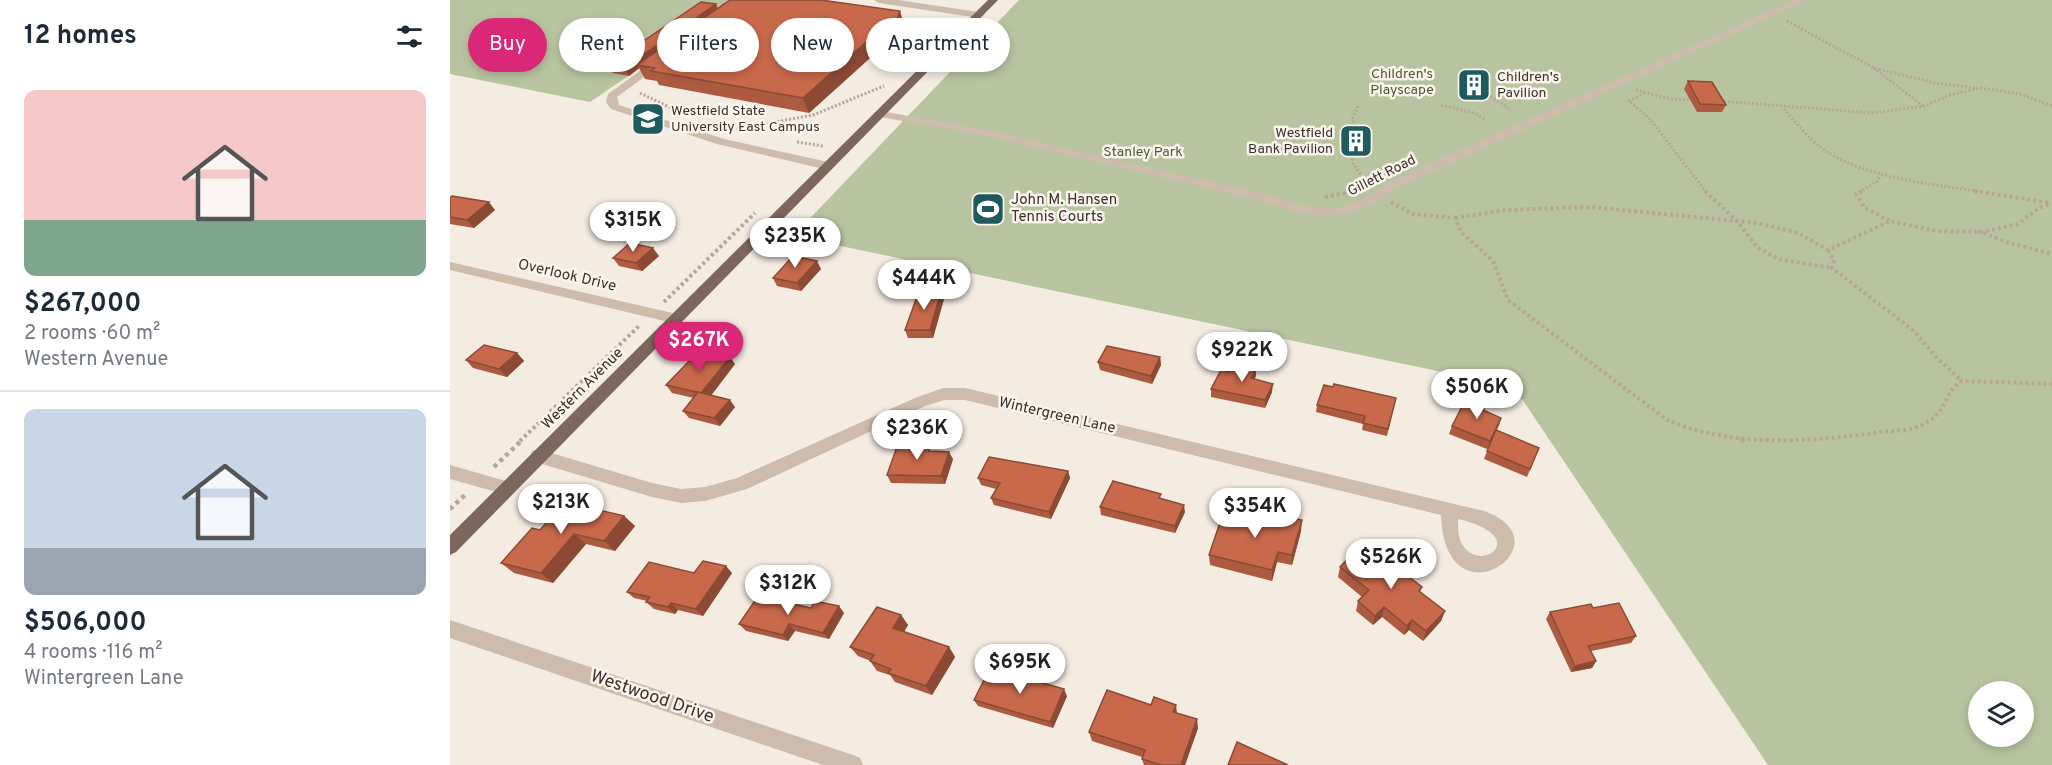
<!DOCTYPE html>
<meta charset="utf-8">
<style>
:root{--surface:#fff;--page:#f6f6f7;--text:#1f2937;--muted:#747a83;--line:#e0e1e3;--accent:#db2777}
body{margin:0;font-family:Overpass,sans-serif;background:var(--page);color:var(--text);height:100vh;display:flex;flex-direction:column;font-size:22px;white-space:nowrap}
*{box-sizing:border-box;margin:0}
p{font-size:20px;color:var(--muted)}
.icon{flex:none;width:33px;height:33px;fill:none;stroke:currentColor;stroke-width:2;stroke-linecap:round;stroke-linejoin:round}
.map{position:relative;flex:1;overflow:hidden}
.details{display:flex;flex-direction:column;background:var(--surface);width:450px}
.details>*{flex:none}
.hud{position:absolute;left:18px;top:18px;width:570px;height:54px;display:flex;gap:12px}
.tools{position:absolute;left:1518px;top:681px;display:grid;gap:12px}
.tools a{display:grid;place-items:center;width:66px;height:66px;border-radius:50%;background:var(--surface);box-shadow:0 3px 9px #0003;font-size:30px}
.price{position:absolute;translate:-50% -51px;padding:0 14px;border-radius:21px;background:#fff;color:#222;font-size:20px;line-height:39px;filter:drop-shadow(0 2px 3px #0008)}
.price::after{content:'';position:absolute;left:50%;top:36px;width:18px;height:14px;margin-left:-9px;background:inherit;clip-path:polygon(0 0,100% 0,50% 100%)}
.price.on{background:var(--accent);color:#fff}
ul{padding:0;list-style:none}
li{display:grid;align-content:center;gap:12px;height:318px;padding:0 24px}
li+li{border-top:2px solid var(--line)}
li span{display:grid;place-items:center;height:186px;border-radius:12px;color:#555}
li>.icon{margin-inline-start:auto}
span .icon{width:108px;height:108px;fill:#fffc;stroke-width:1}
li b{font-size:26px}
h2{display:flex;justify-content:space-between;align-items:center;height:72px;padding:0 24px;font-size:26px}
.tag{padding:0 21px;border-radius:27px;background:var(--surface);box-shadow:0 3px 9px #0003;font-size:21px;line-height:54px}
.tag.on{background:var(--accent);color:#fff}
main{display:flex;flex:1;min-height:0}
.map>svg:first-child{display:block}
.green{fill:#b8c4a0;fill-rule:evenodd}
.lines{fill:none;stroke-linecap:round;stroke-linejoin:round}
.path-far2{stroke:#b9a596;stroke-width:3;stroke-dasharray:2 2;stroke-linecap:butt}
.path-far1{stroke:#b9a596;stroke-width:4;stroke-dasharray:3 3;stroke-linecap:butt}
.path{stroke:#b9a596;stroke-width:4.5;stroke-dasharray:4 4;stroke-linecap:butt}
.minor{fill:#cdbbac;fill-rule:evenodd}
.major{fill:#7d675c;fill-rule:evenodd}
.wall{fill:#ac5a40}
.shaded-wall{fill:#8c4a34}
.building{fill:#c8694b;stroke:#8c4a34;stroke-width:1.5}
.labels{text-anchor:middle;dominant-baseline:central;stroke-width:5;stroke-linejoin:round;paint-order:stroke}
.far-park-label{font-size:14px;fill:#4a5a2e;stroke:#fbf5ee}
.far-poi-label{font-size:14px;fill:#3b302b;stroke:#fbf5ee;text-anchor:start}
.far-street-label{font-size:14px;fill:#3b302b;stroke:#fbf5ee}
.poi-label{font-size:15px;fill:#3b302b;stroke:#fbf5ee;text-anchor:start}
.street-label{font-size:15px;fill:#3b302b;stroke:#fbf5ee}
.near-street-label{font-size:18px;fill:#3b302b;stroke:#fbf5ee}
</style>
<main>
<section class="details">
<h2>12 homes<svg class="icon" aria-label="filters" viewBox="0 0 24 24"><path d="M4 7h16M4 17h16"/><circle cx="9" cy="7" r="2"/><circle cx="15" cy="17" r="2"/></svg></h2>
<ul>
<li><span style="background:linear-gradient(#f6c9c9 70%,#7fa58c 0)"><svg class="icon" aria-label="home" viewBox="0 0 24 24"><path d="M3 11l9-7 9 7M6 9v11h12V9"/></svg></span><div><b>$267,000</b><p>2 rooms · 60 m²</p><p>Western Avenue</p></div></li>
<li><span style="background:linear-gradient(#c9d6e8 75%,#9aa5b1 0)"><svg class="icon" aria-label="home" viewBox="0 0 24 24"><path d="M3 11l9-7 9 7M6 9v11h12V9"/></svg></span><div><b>$506,000</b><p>4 rooms · 116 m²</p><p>Wintergreen Lane</p></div></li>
</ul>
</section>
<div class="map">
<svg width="1602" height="765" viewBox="0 0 1602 765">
<rect width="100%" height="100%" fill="#f4ebe1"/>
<g class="green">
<polygon points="0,0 290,0 140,102 0,74"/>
<path d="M 569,0 L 1602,0 L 1602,765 L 1318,765 L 1064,387 L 343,236 ZM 1528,692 L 1574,692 L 1574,736 L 1528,736 Z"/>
</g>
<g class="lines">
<g class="path-far2">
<polyline points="466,18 467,36 458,52 467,53"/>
<polyline points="1337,21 1424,68 1485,83 1528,88"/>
<polyline points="1424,68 1473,106"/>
<polyline points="1017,81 1061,110"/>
<polyline points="1186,90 1221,99 1241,100"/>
<polyline points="190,93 221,108"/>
<polyline points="1195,93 1179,101 1200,119 1256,192"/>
<polyline points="1270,101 1422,113 1474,106 1500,95 1530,88 1570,94 1602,106"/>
<polyline points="991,105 1024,113 1036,120"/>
<polyline points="908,106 902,119 908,132 902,162 912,176"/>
<path d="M 1334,109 C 1346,122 1359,139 1373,149 C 1415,179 1484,184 1533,192"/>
<polyline points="271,124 287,129"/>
<polyline points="288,129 363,115 434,86"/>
<polyline points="347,142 373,146"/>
<polyline points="1409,192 1428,181 1430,174"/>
</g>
<g class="path-far1">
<polyline points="1255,191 1287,221 1307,247 1328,259 1382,268"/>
<polyline points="1412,191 1406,194 1415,208 1440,221"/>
<polyline points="1524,191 1601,203"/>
<polyline points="875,197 900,192"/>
<path d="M 941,202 L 962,214 L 1005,218 L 1011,232 L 1043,261 L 1058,300 L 1217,420 C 1283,448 1359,442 1430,432 C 1442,431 1459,431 1470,426 C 1500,413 1490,395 1512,381 L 1602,384"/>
<polyline points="1005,218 1055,210 1140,207 1307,223 1348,233 1378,250 1440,221 1486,231 1532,232 1568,224 1589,208 1602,203"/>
<polyline points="1528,231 1559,243 1602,254"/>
<polyline points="1378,250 1384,260 1382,268 1464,331 1486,357 1512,381"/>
<polyline points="214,302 305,213"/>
<polyline points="70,441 189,326"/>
</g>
<g class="path">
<polyline points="1290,440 1298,440"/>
<polyline points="44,467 72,440"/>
<polyline points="0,509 15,495"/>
</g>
<g class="minor">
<polygon points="424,0 448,0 529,12 534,15 529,18 429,3"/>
<path d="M 1344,0 L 1357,0 L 945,189 C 937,193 930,200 921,204 C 880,225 852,214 811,201 L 532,135 L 430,117 L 424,114 L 430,111 L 532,129 L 814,194 C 852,204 875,218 913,199 C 921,194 929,188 937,183 Z"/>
<polygon points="204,61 213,63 167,97 169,105 274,139 378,162 384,166 378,170 267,144 161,109 156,102 158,94"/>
<polygon points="0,262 227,314 234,319 227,324 0,270"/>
<path d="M 493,388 L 515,388 L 1034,511 C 1121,542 995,630 991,515 L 515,400 L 494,400 L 475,406 L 297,489 L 255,501 L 231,503 L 202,497 L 82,461 L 80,456 L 82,451 L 88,449 L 202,483 L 231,489 L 255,487 L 287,478 L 465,398 ZM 1008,519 C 1085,537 1028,577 1011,542 C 1008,536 1008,526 1008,519 Z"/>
<polygon points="0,465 63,483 65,488 63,493 57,495 0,479"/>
<polygon points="0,620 403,755 410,758 413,765 373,765 0,638"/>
</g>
<polygon class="major" points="538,0 548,0 6,552 0,555 0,535"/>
</g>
<g class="wall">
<polygon points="266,4 268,9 454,25 443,59 420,58 359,113 209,85 207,81 195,79 189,68 179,76 163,73 159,65"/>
<polygon points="1238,81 1276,105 1272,112 1247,112 1234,89"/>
<polygon points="0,198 45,210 24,228 0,224"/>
<polygon points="209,256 192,271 169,266 163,258"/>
<polygon points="371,269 351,291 327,286 323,278"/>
<polygon points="491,291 494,299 483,338 458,338 455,330"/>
<polygon points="67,353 74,361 57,377 23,368 16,360"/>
<polygon points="710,357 711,365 702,384 650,370 648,362"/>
<polygon points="254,360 285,364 261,395 285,407 270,426 239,418 233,411 244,398 222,393 216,385"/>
<polygon points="780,372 806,376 804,379 822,392 815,408 761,397 761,389"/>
<polygon points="867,405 944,406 937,436 912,430 913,424 866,412"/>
<polygon points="1034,411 1051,418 1049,425 1037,449 999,434 1002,426"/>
<polygon points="1089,448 1077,477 1034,459 1037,451"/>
<polygon points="483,451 503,459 495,484 441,483 437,475"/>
<polygon points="618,471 620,478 601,519 544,505 541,498 546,489 531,485 528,478"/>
<polygon points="711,498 735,512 725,533 651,515 650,507"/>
<polygon points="174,516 185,526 165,551 136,544 103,583 64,573 51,563 90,530"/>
<polygon points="851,531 842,565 827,562 822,581 760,565 759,555"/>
<polygon points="938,566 972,587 970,592 995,611 991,621 973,641 959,630 954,635 932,617 923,625 906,611 908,601 912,597 888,577 890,567"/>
<polygon points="244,573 282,573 253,616 228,610 225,614 204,609 196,602 197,601 184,598 177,592"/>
<polygon points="361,608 394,613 379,639 345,631 338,641 296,631 289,624"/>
<polygon points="1143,608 1186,636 1181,643 1141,651 1146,661 1142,668 1121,672 1096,619 1100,612"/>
<polygon points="451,615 458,625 454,632 499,647 505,657 482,695 445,682 440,675 427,671 420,661 421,661 408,656 400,647"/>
<polygon points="617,696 603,728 528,706 524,700"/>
<polygon points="727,713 748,728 735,765 694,765 692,759 692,757 642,741 639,732"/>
</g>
<g class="shaded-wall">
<polygon points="266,4 269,12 187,65 189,68 179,76 174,68"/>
<polygon points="450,11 454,25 443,59 438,45"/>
<polygon points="415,43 420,58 359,113 353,98"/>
<polygon points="39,202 45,210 24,228 17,220"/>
<polygon points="203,248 209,256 192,271 186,263"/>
<polygon points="367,261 371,269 351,291 347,283"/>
<polygon points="491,291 494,299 483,338 480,330"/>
<polygon points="67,353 74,361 57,377 49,369"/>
<polygon points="280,357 285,364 257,401 251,393"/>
<polygon points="710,357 711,365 702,384 701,376"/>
<polygon points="806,368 806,376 801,386 801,378"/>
<polygon points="823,384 822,392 815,408 815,400"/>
<polygon points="280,400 285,407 270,426 264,418"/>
<polygon points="1051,418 1049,425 1037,449 1040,441"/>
<polygon points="499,452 503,459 495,484 491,476"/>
<polygon points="618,471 620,478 601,519 599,512"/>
<polygon points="734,505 735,512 725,533 725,526"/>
<polygon points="174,516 185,526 165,551 154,541"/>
<polygon points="852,520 851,531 842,565 842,555"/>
<polygon points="124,534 136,544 103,583 91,573"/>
<polygon points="828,552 827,562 822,581 822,570"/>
<polygon points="276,566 282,573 253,616 246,609"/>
<polygon points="221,603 228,610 225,614 218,607"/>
<polygon points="389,606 394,613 379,639 373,633"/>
<polygon points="934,607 932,617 923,625 925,616"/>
<polygon points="995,611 991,621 973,641 976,631"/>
<polygon points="451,615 458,625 450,638 443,628"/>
<polygon points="962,620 959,630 954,635 957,626"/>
<polygon points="339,624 345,631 338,641 333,635"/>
<polygon points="499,647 505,657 482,695 476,686"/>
<polygon points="1146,661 1142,668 1121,672 1125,666"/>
<polygon points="614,689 617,696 603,728 600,722"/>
<polygon points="726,705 727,713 723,712"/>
<polygon points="747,719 748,728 735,765 731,765"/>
</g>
<g class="building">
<polygon points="280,0 371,0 450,11 438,45 415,43 353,98 201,71 205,68 187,65"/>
<polygon points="251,2 266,4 174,68 159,65 161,63"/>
<polygon points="1238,81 1262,82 1276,105 1250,104"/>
<polygon points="2,196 39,202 17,220 0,217 0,198"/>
<polygon points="180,243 203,248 186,263 163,258"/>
<polygon points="343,256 367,261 347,283 323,278"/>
<polygon points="469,291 491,291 480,330 455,330"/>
<polygon points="34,345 67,353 49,369 16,360"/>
<polygon points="657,346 710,357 701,376 648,362"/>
<polygon points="261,352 280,357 251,393 216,385 242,358 254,360"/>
<polygon points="784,363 806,368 801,378 823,384 815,400 761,389 771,370 780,372"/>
<polygon points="884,384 946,398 938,429 913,423 915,416 867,405 874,385 883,387"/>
<polygon points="248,392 280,400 264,418 233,411"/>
<polygon points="1017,397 1036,405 1033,410 1051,418 1040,441 1002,426"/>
<polygon points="1046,430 1089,448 1080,469 1037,451"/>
<polygon points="448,444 481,445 479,451 499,452 491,476 437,475"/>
<polygon points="539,457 618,471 599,512 541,498 550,483 528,478"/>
<polygon points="663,481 711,494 709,498 734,505 725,526 650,507"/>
<polygon points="115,502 174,516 154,541 124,534 91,573 51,563 82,528 90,530"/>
<polygon points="774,511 819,521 821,513 852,520 842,555 828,552 822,570 759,555"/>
<polygon points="911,545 938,566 941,563 972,587 969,591 995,611 976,631 962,620 957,626 934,607 925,616 908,601 919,590 890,567"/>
<polygon points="253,561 276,566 246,609 221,603 218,607 196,602 200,597 177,592 199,562 244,573"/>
<polygon points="308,596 361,608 365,601 389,606 373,633 339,624 333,635 289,624"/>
<polygon points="1169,603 1186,636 1138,646 1146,661 1125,666 1100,612 1141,604 1143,608"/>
<polygon points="427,607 451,615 443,628 499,647 476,686 438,673 441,669 420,661 424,655 400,647"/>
<polygon points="540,668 614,689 600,722 524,700"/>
<polygon points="657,690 701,705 704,697 726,705 723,712 747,719 731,765 711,765 692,759 695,750 639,732"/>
<polygon points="787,742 838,765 778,765"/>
</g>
<defs>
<g id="building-square" transform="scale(1.725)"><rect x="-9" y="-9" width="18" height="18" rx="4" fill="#1f5a5e" stroke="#fbf5ee"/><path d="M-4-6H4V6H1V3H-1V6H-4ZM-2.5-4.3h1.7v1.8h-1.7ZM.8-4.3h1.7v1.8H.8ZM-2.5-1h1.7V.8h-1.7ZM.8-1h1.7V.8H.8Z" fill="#fff"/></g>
<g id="university-square" transform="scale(1.725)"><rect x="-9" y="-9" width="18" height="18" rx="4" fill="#1f5a5e" stroke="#fbf5ee"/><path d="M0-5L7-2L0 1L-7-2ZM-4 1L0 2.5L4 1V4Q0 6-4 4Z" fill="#fff"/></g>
<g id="stadium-square" transform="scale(1.725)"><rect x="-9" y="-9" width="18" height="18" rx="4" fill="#1f5a5e" stroke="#fbf5ee"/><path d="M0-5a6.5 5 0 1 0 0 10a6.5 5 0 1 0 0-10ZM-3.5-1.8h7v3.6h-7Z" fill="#fff"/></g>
</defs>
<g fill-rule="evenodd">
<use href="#building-square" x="1024" y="85"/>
<use href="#university-square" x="198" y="119"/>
<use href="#building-square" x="906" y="141"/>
<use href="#stadium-square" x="538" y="209"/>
</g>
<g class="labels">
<g class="far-park-label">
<text x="952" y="74">Children's<tspan x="952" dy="16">Playscape</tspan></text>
<text x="693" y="152">Stanley Park</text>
</g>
<g class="far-poi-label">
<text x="1047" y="77">Children's<tspan x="1047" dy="16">Pavilion</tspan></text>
<text x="221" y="111">Westfield State<tspan x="221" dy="16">University East Campus</tspan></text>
<text x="883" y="133" text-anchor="end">Westfield<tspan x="883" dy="16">Bank Pavilion</tspan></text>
</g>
<g class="far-street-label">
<text transform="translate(932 176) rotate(-27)">Gillett Road</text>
</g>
<g class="poi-label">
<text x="561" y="200">John M. Hansen<tspan x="561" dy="17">Tennis Courts</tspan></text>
</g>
<g class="street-label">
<text transform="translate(117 276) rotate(13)">Overlook Drive</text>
<text transform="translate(133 389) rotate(-45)">Western Avenue</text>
<text transform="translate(607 416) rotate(13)">Wintergreen Lane</text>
</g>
<g class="near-street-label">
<text transform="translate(202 697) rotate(19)">Westwood Drive</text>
</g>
</g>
</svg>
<div class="tools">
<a><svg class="icon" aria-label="layers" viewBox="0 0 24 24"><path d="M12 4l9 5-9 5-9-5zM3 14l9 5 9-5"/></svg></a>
</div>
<b class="price" style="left:183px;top:253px">$315K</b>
<b class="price" style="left:345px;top:269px">$235K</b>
<b class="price" style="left:474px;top:311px">$444K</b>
<b class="price on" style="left:249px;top:373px">$267K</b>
<b class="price" style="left:792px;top:383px">$922K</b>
<b class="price" style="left:1027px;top:420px">$506K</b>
<b class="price" style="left:467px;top:461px">$236K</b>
<b class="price" style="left:111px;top:535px">$213K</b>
<b class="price" style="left:805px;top:539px">$354K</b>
<b class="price" style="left:941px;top:590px">$526K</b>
<b class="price" style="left:338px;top:616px">$312K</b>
<b class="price" style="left:570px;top:695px">$695K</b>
<div class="hud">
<a class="tag on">Buy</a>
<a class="tag">Rent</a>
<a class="tag">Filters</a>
<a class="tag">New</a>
<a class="tag">Apartment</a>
</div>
</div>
</main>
